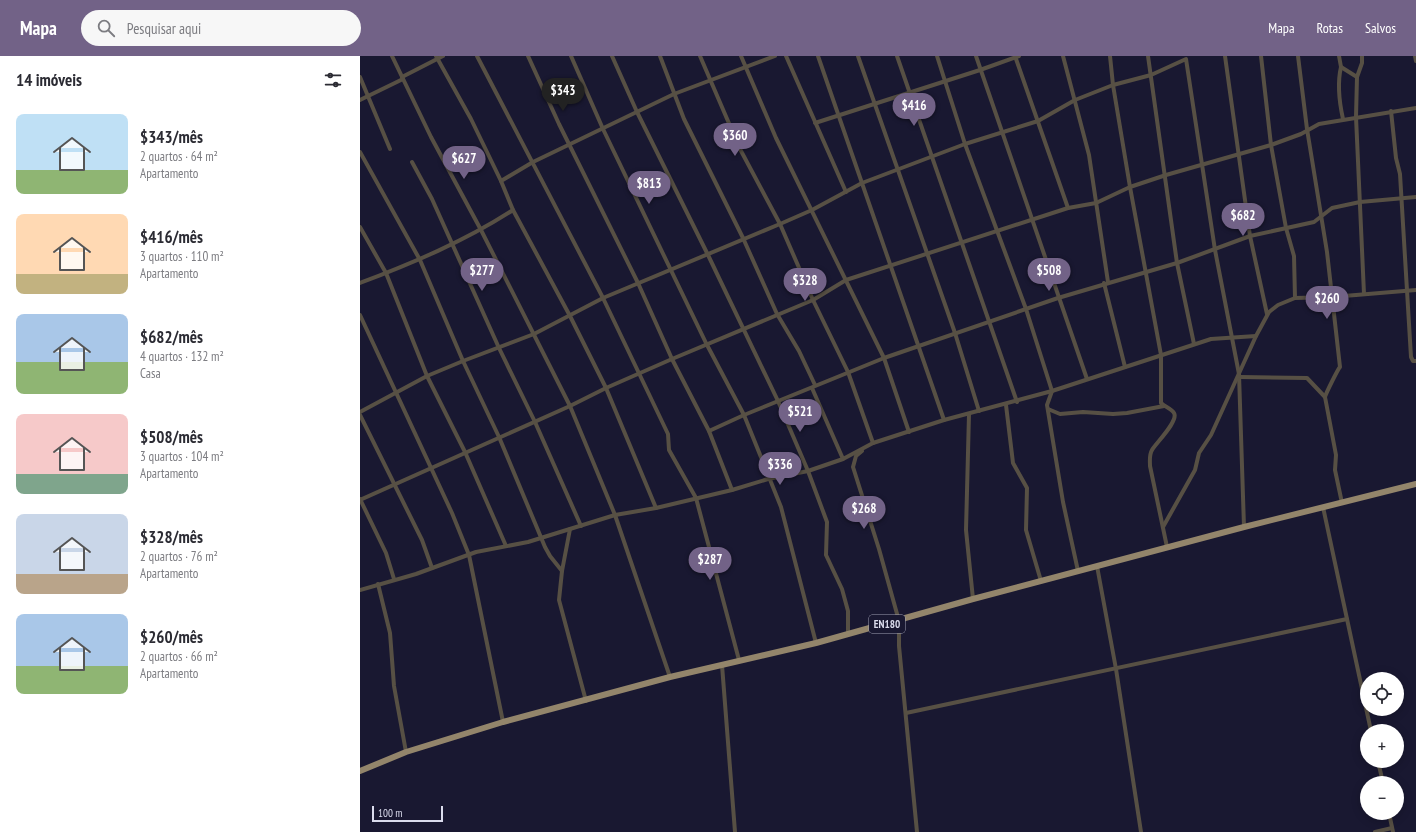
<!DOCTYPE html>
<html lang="pt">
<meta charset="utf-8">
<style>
:root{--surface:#fff;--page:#f7f7f7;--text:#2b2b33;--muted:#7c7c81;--accent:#726287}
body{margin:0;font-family:"PT Sans Narrow",sans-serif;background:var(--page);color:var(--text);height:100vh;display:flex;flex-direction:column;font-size:15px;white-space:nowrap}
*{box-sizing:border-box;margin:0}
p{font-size:13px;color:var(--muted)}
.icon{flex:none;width:22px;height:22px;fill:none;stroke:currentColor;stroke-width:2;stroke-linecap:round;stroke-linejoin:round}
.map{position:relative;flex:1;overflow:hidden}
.panel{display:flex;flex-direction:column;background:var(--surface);width:360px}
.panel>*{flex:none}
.tools{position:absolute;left:1000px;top:616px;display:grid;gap:8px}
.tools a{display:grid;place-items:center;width:44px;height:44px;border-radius:50%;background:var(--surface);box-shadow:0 2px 10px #0003;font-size:20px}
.scale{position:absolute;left:12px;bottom:10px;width:71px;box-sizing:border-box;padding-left:4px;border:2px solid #dbdced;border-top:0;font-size:11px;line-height:14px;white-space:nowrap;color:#dbdced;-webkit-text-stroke:3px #191831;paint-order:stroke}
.price{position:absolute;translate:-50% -34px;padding:0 9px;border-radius:14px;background:var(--accent);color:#fff;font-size:13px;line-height:26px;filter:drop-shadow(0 1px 2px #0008)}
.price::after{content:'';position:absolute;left:50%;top:24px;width:12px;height:9px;margin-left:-6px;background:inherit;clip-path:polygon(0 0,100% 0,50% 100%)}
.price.active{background:#222;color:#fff}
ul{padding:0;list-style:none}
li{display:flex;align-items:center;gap:12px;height:100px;padding:0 16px}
li span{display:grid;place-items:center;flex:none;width:112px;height:80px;border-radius:8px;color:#555}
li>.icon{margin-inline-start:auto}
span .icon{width:48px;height:48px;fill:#fffc;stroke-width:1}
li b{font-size:17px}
h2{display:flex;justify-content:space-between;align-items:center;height:48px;padding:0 16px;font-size:17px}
header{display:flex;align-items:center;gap:24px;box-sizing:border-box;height:56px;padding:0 20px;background:var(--accent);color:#fff}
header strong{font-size:19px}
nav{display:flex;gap:22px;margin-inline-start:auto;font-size:14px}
.search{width:280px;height:36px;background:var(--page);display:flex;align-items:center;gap:10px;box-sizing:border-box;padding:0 14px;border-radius:22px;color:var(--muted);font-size:15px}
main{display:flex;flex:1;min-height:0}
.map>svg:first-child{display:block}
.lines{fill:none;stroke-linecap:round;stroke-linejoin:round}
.street{stroke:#575044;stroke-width:4}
.primary{stroke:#93856b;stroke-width:6}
.labels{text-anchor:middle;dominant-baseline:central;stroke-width:3;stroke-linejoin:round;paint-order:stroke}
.shield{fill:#191831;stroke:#a1a1b5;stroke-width:1}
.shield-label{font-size:11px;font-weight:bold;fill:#dbdced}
</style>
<header>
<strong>Mapa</strong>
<div class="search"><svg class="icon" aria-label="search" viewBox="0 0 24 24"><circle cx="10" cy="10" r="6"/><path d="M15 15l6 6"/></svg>Pesquisar aqui</div>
<nav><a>Mapa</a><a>Rotas</a><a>Salvos</a></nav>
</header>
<main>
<section class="panel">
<h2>14 imóveis<svg class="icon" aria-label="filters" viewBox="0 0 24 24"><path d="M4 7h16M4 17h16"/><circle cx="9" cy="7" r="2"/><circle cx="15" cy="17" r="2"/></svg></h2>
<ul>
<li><span style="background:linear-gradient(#bfe0f5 70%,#8fb573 0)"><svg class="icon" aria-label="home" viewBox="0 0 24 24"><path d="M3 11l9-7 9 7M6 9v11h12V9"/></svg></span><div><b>$343/mês</b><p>2 quartos · 64 m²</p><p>Apartamento</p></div></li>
<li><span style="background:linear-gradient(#ffd9b3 75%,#c2b280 0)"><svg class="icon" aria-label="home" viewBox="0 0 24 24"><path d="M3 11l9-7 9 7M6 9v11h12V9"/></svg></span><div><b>$416/mês</b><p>3 quartos · 110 m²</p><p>Apartamento</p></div></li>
<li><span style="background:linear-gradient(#a9c7e8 60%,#8fb573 0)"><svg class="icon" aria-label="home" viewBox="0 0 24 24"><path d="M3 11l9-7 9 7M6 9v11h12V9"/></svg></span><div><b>$682/mês</b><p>4 quartos · 132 m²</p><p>Casa</p></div></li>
<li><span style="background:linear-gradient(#f6c9c9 75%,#7fa58c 0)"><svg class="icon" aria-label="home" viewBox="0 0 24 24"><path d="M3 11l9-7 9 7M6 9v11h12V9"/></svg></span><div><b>$508/mês</b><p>3 quartos · 104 m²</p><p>Apartamento</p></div></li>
<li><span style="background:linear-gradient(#c9d6e8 75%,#b9a48a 0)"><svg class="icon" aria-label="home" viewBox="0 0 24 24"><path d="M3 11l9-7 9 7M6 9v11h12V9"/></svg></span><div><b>$328/mês</b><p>2 quartos · 76 m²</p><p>Apartamento</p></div></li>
<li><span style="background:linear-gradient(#a9c7e8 65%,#8fb573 0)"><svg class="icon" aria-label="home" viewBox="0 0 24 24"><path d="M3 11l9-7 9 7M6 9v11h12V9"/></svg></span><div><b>$260/mês</b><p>2 quartos · 66 m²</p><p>Apartamento</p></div></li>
</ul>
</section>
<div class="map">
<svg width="1056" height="776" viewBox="0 0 1056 776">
<rect width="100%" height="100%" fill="#191831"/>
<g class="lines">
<g class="street">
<polyline points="32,0 71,81 121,174 210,350 255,459 310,621"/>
<polyline points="76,0 111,63 141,125"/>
<polyline points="117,0 243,242 308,378 309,394 336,442 379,604"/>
<polyline points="168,0 199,68 278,227 312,303 349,375 372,434"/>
<polyline points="211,0 243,73 346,287 384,359 421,451 456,587"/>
<polyline points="252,0 277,56 348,199 418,345 448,415 467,466 466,499 482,533 488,555 488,578"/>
<polyline points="300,0 324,63 383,182 417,258 439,295 455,329"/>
<polyline points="340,0 380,93 420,168 453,244 488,316 513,387"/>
<polyline points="381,0 416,82 524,302 549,376"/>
<polyline points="426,0 486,136"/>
<polyline points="458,0 584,364"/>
<polyline points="498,0 595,277 619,355"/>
<polyline points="537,0 657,346"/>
<polyline points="577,0 605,88 666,253 692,335 687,349 703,446 718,515"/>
<polyline points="616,0 727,323"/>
<polyline points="655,0 708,152"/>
<polyline points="703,0 729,99 748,226"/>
<path d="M 750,0 L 753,29 L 770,131 L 801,299 L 801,347 C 805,351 811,352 814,357 C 819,365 796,387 792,394 C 789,399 790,405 790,410 L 807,491"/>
<polyline points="788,0 817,207 834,288"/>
<polyline points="865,0 890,180 907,258"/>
<polyline points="901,0 911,89 926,172 934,200 935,242"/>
<path d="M 938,0 L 947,73 L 967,196 L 980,311 C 978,313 966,337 965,341 L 976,399 L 975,414 L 982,447"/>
<polyline points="979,0 981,11 997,21"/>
<polyline points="1002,0 1002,7 997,21 996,61 1004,238"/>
<polyline points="1055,0 1056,5"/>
<path d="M 981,11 C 977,28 979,45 983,63"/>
<polyline points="0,21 30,93"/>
<polyline points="42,21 83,0"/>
<polyline points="0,44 43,23"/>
<polyline points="1031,55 1036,102 1040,118 1051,301 1053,305 1056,305"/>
<polyline points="455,67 620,14 659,0"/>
<polyline points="0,96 60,204 103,305 139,381 185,491 190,500 202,515"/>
<polyline points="52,106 72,143 139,292 175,366 221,470"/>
<polyline points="153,154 210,260 246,332 296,452"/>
<polyline points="0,171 26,217 67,320 105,396 146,490"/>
<path d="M 0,227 C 53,207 105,185 153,154 L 141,125 L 173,106 L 314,38 L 415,0"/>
<polyline points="744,227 765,311"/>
<polyline points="0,259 92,457 109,499 143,666"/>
<polyline points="880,321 947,322 965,341"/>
<polyline points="452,332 483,403"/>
<polyline points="646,349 653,407 667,432 666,474 681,525"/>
<polyline points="688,353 700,358 723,356 753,358 767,357 804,350"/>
<polyline points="0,356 67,320 103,305 174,278 243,242 420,168 452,154 502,127 605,88 678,65 715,44 753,29 791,19 826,3 855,194 879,318 884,471"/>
<polyline points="609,358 606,474 613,543"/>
<polyline points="0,359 62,484 72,512"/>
<polyline points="349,375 384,359 524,302 698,242 817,207 890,180 954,166 972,152 1000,146 1056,141"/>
<polyline points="502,395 496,400 493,411 519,493 539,565 539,590 557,776"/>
<polyline points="0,443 26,497 34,523"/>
<polyline points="0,444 210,350 246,332 312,303 453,244 486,224 708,152 736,147 770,131 806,119 911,89 941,78 959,68 1056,52"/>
<polyline points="963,451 1011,675"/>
<polyline points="803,471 835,414 839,397 851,379 896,280 909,256 918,249 935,242 972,241 1056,234"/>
<polyline points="210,473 202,515 199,544 226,645"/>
<polyline points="737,510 756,613 781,776"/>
<polyline points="18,528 30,577 34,630 46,696"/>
<polyline points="0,534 56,518 116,496 168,486 255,459 296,452 372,434 408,423 448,415 483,403 513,387 584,364 692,335 851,283 896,280"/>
<polyline points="362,609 375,776"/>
<polyline points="546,657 987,563"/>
<polyline points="1018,705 1023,727"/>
<polyline points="1029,757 1033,776"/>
<polyline points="1015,776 1032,772"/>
</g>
<polyline class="primary" points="0,715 46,696 143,666 310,621 456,587 613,543 884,471 1056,428"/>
</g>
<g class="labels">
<rect class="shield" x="509" y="559" width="36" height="18" rx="3"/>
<g class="shield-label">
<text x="527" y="568">EN180</text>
</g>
</g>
</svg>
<div class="tools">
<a><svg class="icon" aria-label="locate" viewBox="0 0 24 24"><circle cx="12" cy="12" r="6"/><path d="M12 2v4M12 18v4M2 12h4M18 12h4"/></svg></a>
<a>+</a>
<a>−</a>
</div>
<div class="scale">100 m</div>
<b class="price active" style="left:203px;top:56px">$343</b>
<b class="price" style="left:554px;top:71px">$416</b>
<b class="price" style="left:375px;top:101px">$360</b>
<b class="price" style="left:104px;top:124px">$627</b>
<b class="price" style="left:289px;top:149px">$813</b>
<b class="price" style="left:883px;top:181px">$682</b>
<b class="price" style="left:122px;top:236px">$277</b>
<b class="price" style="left:689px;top:236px">$508</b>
<b class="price" style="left:445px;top:246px">$328</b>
<b class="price" style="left:967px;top:264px">$260</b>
<b class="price" style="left:440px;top:377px">$521</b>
<b class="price" style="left:420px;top:430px">$336</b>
<b class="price" style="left:504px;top:474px">$268</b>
<b class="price" style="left:350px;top:525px">$287</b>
</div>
</main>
